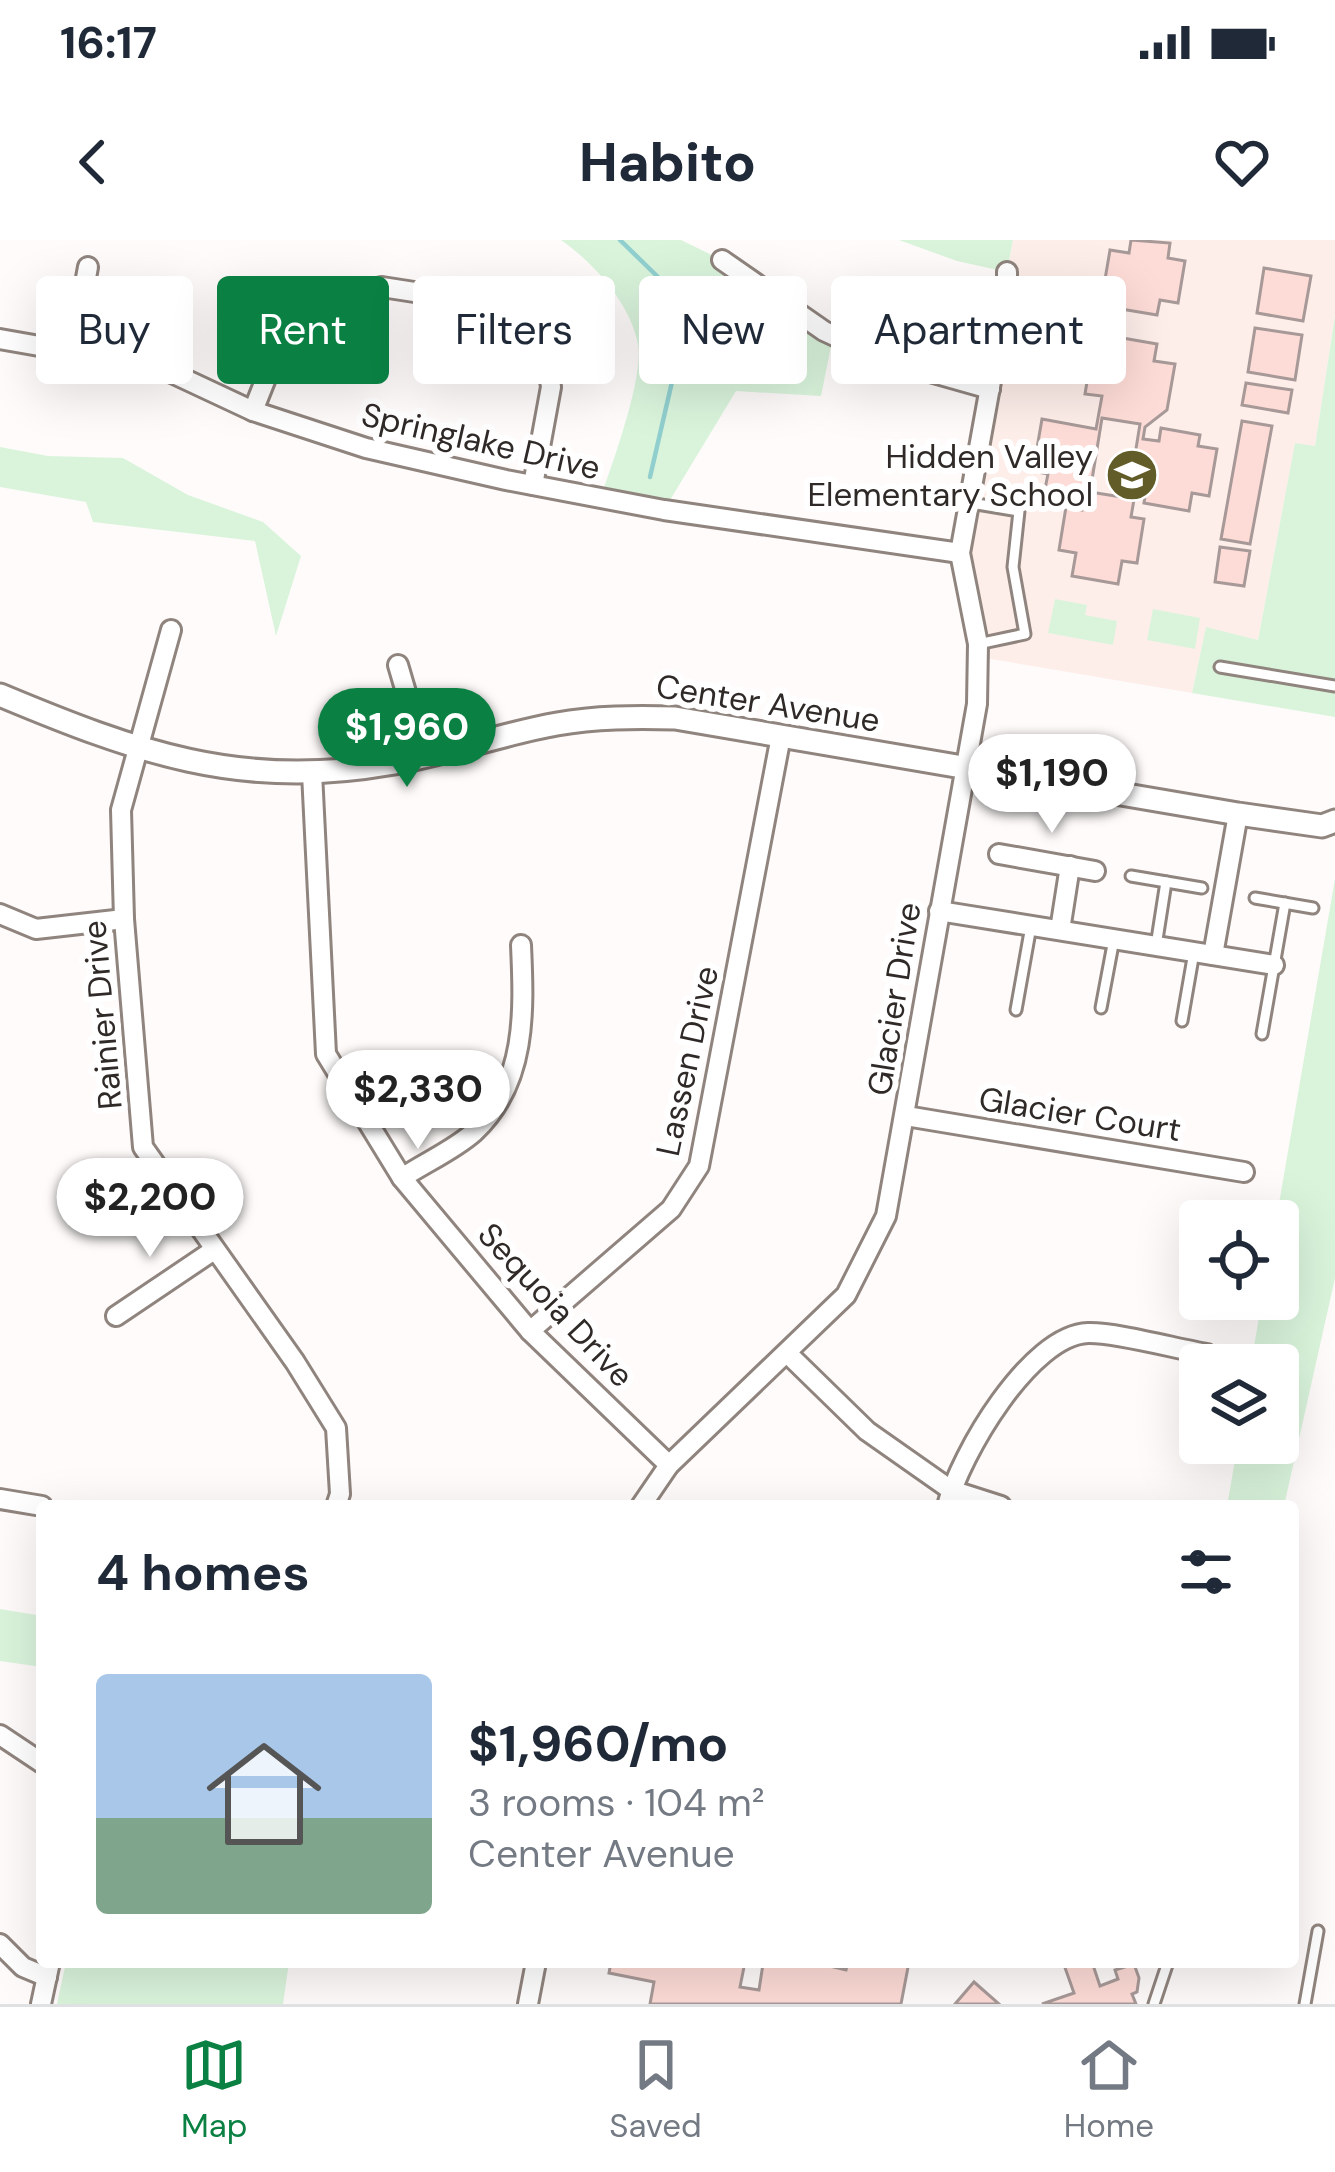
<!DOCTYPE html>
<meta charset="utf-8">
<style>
:root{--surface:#fff;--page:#f6f6f7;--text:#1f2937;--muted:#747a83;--line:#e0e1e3;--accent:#0b8043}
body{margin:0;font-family:"DM Sans",sans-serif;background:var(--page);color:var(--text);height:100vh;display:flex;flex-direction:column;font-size:45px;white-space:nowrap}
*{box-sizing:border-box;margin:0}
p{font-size:39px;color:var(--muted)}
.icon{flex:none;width:66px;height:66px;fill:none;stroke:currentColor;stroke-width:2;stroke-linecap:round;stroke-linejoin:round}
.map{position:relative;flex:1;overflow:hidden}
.drawer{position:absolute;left:36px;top:1260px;width:1263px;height:468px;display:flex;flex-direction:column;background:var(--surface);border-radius:12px;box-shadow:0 12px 48px #0002}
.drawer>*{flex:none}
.top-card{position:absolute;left:36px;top:36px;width:1263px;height:108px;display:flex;gap:24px}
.buttons{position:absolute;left:1179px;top:960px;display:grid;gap:24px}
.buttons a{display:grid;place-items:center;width:120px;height:120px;border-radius:12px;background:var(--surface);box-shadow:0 12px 48px #0002;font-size:60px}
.price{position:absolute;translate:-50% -102px;padding:0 27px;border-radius:42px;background:#fff;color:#222;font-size:39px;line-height:78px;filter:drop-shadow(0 3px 6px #0008)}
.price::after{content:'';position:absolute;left:50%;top:72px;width:36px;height:27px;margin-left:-18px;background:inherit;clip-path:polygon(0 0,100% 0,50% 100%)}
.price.on{background:var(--accent);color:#fff}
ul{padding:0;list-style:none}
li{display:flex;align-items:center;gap:36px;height:300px;padding:0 60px}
li span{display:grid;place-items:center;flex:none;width:336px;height:240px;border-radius:12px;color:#555}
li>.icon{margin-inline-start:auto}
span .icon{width:144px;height:144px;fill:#fffc;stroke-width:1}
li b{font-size:51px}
h2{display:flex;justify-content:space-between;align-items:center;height:144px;padding:0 60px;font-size:51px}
.pill{padding:0 42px;border-radius:12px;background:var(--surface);box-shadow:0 12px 48px #0002;font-size:42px;line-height:108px}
.pill.on{background:var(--accent);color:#fff}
.status{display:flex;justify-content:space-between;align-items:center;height:84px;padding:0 60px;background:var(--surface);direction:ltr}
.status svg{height:33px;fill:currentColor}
header{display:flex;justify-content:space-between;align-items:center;height:156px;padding:0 60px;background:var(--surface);font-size:54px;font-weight:800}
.menu{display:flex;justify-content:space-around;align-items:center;height:168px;border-top:3px solid var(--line);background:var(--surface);font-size:33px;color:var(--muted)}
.menu a{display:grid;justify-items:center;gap:6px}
.menu .on{color:var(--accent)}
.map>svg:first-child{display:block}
.education{fill:#feeeea}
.green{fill:#daf4dc}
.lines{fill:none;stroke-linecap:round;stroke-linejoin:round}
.stream{stroke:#91cfcf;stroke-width:4.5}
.building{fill:#fddbd6;stroke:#a79997;stroke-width:3;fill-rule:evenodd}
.service-casing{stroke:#90847e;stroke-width:15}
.minor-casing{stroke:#90847e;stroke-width:24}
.tertiary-casing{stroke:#90847e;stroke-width:27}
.service{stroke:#fff;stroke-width:9}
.minor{stroke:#fff;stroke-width:18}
.tertiary{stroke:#fff;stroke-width:21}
.labels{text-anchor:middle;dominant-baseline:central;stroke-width:12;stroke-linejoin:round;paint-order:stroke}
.street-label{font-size:33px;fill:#2f2a28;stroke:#fff}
.poi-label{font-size:33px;fill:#2f2a28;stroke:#fff;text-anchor:end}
</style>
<div class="status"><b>16:17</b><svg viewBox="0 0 49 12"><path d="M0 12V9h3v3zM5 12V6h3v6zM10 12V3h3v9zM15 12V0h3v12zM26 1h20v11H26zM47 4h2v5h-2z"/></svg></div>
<header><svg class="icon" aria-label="back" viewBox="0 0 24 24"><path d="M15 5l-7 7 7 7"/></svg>Habito<svg class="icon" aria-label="heart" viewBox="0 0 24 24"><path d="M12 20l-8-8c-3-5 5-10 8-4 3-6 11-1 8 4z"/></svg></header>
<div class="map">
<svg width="1335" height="1764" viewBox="0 0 1335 1764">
<rect width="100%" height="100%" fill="#fefbfa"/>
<polygon class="education" points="1013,0 1335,0 1335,74 1315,207 1295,204 1258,400 1206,388 1192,453 979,417 960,313"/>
<g class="green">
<path d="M 561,0 L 681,0 L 722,20 L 833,96 L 821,156 L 736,151 L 664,270 L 600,259 C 612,224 644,138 638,104 C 630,63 594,23 561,0 Z"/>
<polygon points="899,0 1013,0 1007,32 957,21"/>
<polygon points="1335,75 1335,477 1192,453 1206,387 1258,400 1295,203 1315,206"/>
<polygon points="0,207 48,216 123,218 188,255 263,282 301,316 276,396 255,301 93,282 86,262 0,247"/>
<polygon points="1055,359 1087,365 1085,375 1117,381 1113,405 1048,393"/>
<polygon points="1153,369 1200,378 1195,409 1147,400"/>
<polygon points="1335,639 1335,1038 1284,1266 1227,1266 1238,1203 1278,1203 1278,1125 1251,1125 1262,1059 1278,1059 1276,981"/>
<polygon points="0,1369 42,1376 42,1427 0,1421"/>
<polygon points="66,1722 289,1722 283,1764 57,1764"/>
</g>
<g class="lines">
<polyline class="stream" points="620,0 658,37 678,116 650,237"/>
</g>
<g class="building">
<polygon points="1131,0 1170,3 1168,18 1185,21 1178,63 1160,60 1157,75 1121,69 1122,58 1103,51 1110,10 1129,13"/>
<polygon points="1264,28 1311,36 1303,81 1257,73"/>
<polygon points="1255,88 1302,95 1295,140 1248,132"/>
<path d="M 1111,96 L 1157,104 L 1154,121 L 1175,124 L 1167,170 L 1145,187 L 1143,199 L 1159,201 L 1161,188 L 1200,195 L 1198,206 L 1217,209 L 1209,256 L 1192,253 L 1189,271 L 1144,263 L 1146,250 L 1136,248 L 1131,277 L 1144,279 L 1137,323 L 1122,321 L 1118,344 L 1072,336 L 1076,313 L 1059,310 L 1066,267 L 1082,270 L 1085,255 L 1045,249 L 1048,234 L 1033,231 L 1042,179 L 1096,189 L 1102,156 L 1085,154 L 1092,112 L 1108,114 ZM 1102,178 L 1140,184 L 1128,258 L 1090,252 Z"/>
<polygon points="1246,143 1292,150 1288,173 1242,165"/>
<polygon points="1242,181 1272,186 1250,304 1221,299"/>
<polygon points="1220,307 1250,311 1244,346 1215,342"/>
<polygon points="611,1722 745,1722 740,1747 759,1750 763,1724 755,1722 813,1722 846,1730 848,1722 909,1722 901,1764 650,1764 654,1742 609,1733"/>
<polygon points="1063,1722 1092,1722 1100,1746 1118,1739 1115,1730 1134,1724 1139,1738 1137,1752 1132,1754 1136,1764 1042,1764 1074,1753"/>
<polygon points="974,1742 999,1764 955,1764"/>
</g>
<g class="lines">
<g class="service-casing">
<g id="service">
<polyline points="971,263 1019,271 1013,327 1025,394 978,404"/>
<polyline points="1220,427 1335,446"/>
<polyline points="1131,636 1202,648"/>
<polyline points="1255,658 1313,668"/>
<polyline points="1156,706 1166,642"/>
<polyline points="1101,768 1114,699"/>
<polyline points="1016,770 1031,686"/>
<polyline points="1182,781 1194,712"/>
<polyline points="1262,794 1285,663"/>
<polyline points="1154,1764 1168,1722"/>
<polyline points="1305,1764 1318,1691"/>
</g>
</g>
<g class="minor-casing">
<g id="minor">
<polyline points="722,20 824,91 884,119 990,149"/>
<polyline points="0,99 159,127 253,171 366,208 506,240 664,270 960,313"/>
<polyline points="73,110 88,27"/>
<polyline points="253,171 280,103 312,69 344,56 382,47 453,58 532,94 547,121 551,147 533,245"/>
<polyline points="171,390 121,570 124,679 143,907 295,1122 336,1188 340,1254 336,1266"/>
<polyline points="398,425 425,517"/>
<polyline points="312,533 326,814 402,938 530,1091 669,1225"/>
<polyline points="999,614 1095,631"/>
<polyline points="939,671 1274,725"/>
<polyline points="0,674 36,689 124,679"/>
<polyline points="1060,690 1070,626"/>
<polyline points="1213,715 1238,574"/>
<polyline points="906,876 1244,932"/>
<path d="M 402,938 C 424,923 454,910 474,892 C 527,843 524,771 521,705"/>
<polyline points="116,1076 214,1010"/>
<polyline points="530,1091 671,969 699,926 781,496"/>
<polyline points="787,1113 867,1191 951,1250 1001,1266"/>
<polyline points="0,1259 42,1266"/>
<polyline points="641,1266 669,1225 846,1055 886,976 977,464 978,404 960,313 1007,53 1007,32"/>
<path d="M 947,1266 C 960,1215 1030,1095 1088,1093 C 1115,1092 1177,1109 1207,1114"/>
<polyline points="0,1495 42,1523"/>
<polyline points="0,1704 23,1727 47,1737"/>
<polyline points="41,1764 50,1722"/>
<polyline points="528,1764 536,1722"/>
</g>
</g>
<g class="tertiary-casing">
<path id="tertiary" d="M 0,455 C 134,511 240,550 388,524 C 445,515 500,494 557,484 C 596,477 635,477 675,478 L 1238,574 L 1322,586 L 1335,581"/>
</g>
<use href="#service" class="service"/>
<use href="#minor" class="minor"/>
<use href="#tertiary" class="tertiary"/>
</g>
<defs>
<g id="school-disc" transform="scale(2.7)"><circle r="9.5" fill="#625c28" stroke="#fff"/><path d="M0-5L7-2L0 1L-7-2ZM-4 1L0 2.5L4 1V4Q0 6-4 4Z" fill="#fff"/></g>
</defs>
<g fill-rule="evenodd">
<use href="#school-disc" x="1132" y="235"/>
</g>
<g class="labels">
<g class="street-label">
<text transform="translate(481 201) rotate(13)">Springlake Drive</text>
<text transform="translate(768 463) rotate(9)">Center Avenue</text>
<text transform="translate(894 759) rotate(-81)">Glacier Drive</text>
<text transform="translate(102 775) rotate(-95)">Rainier Drive</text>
<text transform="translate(687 821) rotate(-78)">Lassen Drive</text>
<text transform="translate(1080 874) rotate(9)">Glacier Court</text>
<text transform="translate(556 1065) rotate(47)">Sequoia Drive</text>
</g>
<g class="poi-label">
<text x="1093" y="216">Hidden Valley<tspan x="1093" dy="38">Elementary School</tspan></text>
</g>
</g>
</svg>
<div class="buttons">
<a><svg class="icon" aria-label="locate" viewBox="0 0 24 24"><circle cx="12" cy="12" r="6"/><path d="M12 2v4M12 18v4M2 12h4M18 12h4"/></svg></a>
<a><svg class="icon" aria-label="layers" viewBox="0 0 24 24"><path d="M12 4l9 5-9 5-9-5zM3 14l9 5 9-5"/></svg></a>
</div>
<b class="price on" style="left:407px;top:550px">$1,960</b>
<b class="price" style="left:1052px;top:596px">$1,190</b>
<b class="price" style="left:418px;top:912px">$2,330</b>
<b class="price" style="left:150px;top:1020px">$2,200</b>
<div class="top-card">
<a class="pill">Buy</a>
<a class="pill on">Rent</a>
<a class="pill">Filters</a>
<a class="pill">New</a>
<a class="pill">Apartment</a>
</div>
<section class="drawer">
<h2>4 homes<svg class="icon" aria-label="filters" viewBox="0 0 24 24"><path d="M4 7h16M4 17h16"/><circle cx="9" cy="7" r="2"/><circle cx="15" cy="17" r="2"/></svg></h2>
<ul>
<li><span style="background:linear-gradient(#a9c7e8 60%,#7fa58c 0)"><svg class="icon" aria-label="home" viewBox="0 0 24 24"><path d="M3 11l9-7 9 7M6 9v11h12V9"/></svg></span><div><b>$1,960/mo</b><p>3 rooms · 104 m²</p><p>Center Avenue</p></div></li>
</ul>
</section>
</div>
<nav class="menu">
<a class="on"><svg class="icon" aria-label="map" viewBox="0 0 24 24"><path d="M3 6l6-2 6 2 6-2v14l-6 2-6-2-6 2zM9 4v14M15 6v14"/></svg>Map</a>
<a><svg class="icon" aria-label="saved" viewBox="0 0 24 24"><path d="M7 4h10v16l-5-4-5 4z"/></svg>Saved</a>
<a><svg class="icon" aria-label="home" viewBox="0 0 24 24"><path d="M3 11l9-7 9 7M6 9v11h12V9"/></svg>Home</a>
</nav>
